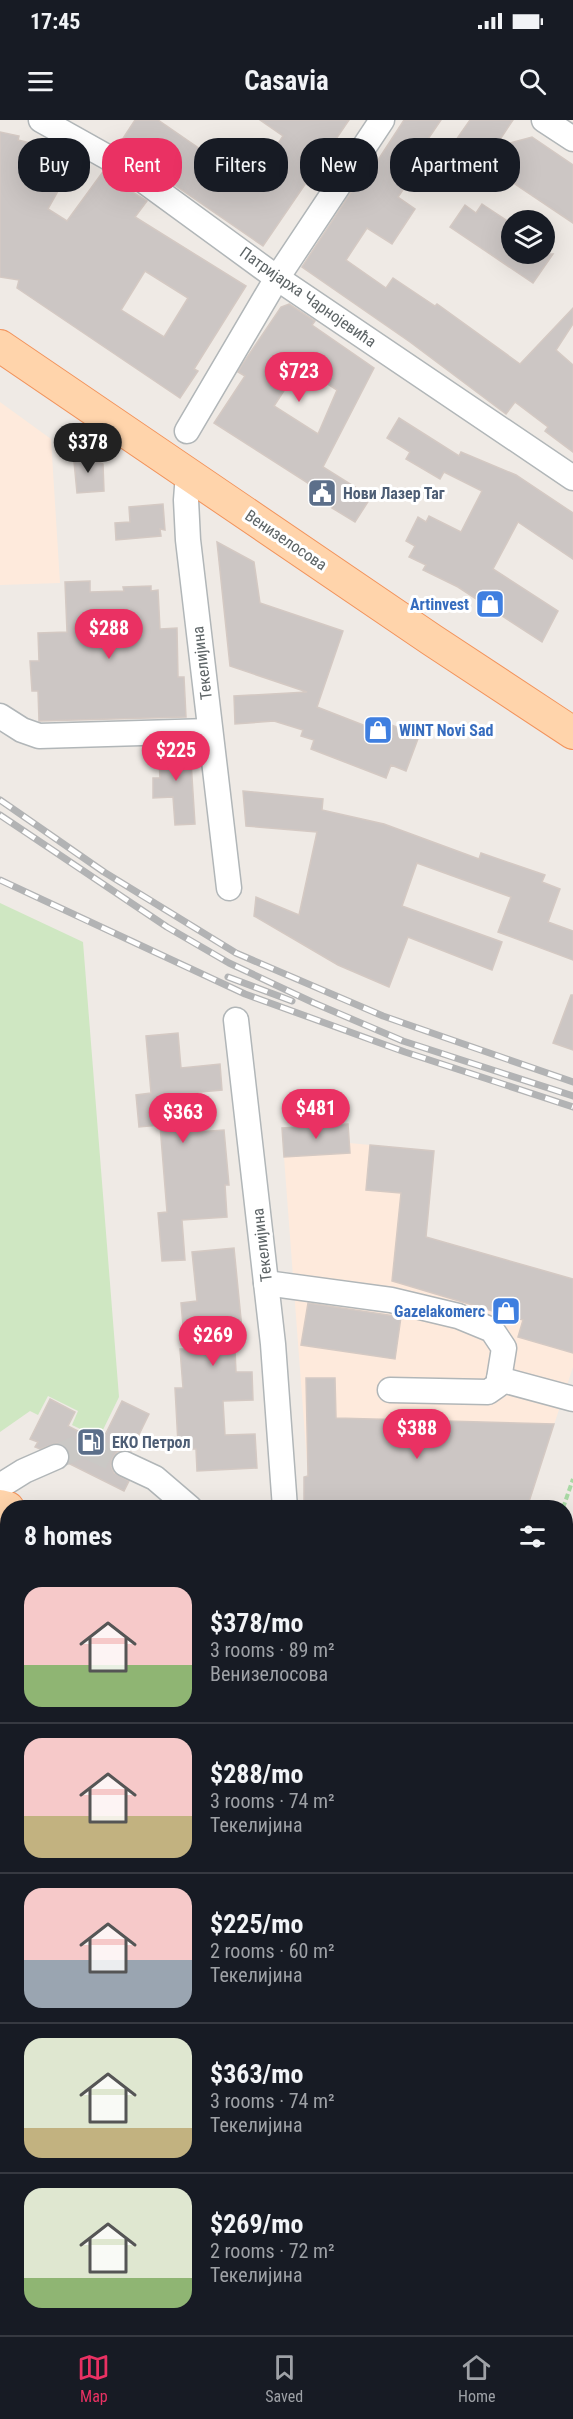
<!DOCTYPE html>
<meta charset="utf-8">
<style>
:root{--surface:#171b24;--page:#242831;--text:#f1f3f6;--muted:#9ea1a6;--line:#363941;--accent:#ea3163}
body{margin:0;font-family:"Roboto Condensed",sans-serif;background:var(--page);color:var(--text);height:100vh;display:flex;flex-direction:column;font-size:22px;white-space:nowrap}
*{box-sizing:border-box;margin:0}
p{font-size:20px;color:var(--muted)}
.icon{flex:none;width:33px;height:33px;fill:none;stroke:currentColor;stroke-width:2;stroke-linecap:round;stroke-linejoin:round}
.map{position:relative;flex:1;overflow:hidden}
.drawer{position:absolute;left:0px;top:1380px;width:573px;height:836px;display:flex;flex-direction:column;background:var(--surface);border-radius:24px 24px 0 0;box-shadow:0 6px 24px #0002}
.drawer>*{flex:none}
.guide{position:absolute;left:18px;top:18px;width:537px;height:54px;display:flex;gap:12px}
.tools{position:absolute;left:501px;top:90px;display:grid;gap:12px}
.tools a{display:grid;place-items:center;width:54px;height:54px;border-radius:50%;background:var(--surface);box-shadow:0 6px 24px #0002;font-size:30px}
.price{position:absolute;translate:-50% -51px;padding:0 14px;border-radius:21px;background:var(--accent);color:#fff;font-size:20px;line-height:39px;filter:drop-shadow(0 2px 3px #0008)}
.price::after{content:'';position:absolute;left:50%;top:36px;width:18px;height:14px;margin-left:-9px;background:inherit;clip-path:polygon(0 0,100% 0,50% 100%)}
.price.selected{background:#222;color:#fff}
ul{padding:0;list-style:none}
li{display:flex;align-items:center;gap:18px;height:150px;padding:0 24px}
li+li{border-top:2px solid var(--line)}
li span{display:grid;place-items:center;flex:none;width:168px;height:120px;border-radius:18px;color:#555}
li>.icon{margin-inline-start:auto}
span .icon{width:72px;height:72px;fill:#fffc;stroke-width:1}
li b{font-size:26px}
h2{display:flex;justify-content:space-between;align-items:center;height:72px;padding:0 24px;font-size:26px}
.tag{padding:0 21px;border-radius:24px;background:var(--surface);box-shadow:0 6px 24px #0002;font-size:21px;line-height:54px}
.tag.selected{background:var(--accent);color:#fff}
.status{display:flex;justify-content:space-between;align-items:center;height:42px;padding:0 30px;background:var(--surface);direction:ltr}
.status svg{height:16px;fill:currentColor}
header{display:flex;justify-content:space-between;align-items:center;height:78px;padding:0 24px;background:var(--surface);font-size:27px;font-weight:700}
.dock{display:flex;justify-content:space-around;align-items:center;height:84px;border-top:2px solid var(--line);background:var(--surface);font-size:16px;color:var(--muted)}
.dock a{display:grid;justify-items:center;gap:3px}
.dock .selected{color:var(--accent)}
.map>svg:first-child{display:block}
.commercial{fill:#feeadc}
.green{fill:#cfe7c2}
.building{fill:#ccc6c4;stroke:#d4c9c3;stroke-width:1.5;fill-rule:evenodd}
.lines{fill:none;stroke-linecap:round;stroke-linejoin:round}
.minor-tunnel{stroke:#cac8c5;stroke-width:24;stroke-dasharray:24 12;stroke-linecap:butt}
.minor-casing{stroke:#b1b6b8;stroke-width:27}
.major-casing{stroke:#f2935c;stroke-width:34}
.path{stroke:#a9d9a5;stroke-width:4;stroke-dasharray:6 3;stroke-linecap:butt}
.minor{stroke:#fff;stroke-width:24}
.major{stroke:#ffd4ab;stroke-width:32}
.rail-casing{stroke:#b2b3b4;stroke-width:7}
.rail{stroke:#fff;stroke-width:4.5;stroke-dasharray:14;stroke-linecap:butt}
.labels{text-anchor:middle;dominant-baseline:central;stroke-width:6;stroke-linejoin:round;paint-order:stroke}
.street-label{font-size:16px;fill:#5d6466;stroke:#fff}
.service-label{font-size:16px;font-weight:bold;fill:#4e5e75;stroke:#fff;text-anchor:start}
.shop-label{font-size:16px;font-weight:bold;fill:#366cbe;stroke:#fff;text-anchor:end}
</style>
<div class="status"><b>17:45</b><svg viewBox="0 0 49 12"><path d="M0 12V9h3v3zM5 12V6h3v6zM10 12V3h3v9zM15 12V0h3v12zM26 1h20v11H26zM47 4h2v5h-2z"/></svg></div>
<header><svg class="icon" aria-label="menu" viewBox="0 0 24 24"><path d="M4 6h16M4 12h16M4 18h16"/></svg>Casavia<svg class="icon" aria-label="search" viewBox="0 0 24 24"><circle cx="10" cy="10" r="6"/><path d="M15 15l6 6"/></svg></header>
<div class="map">
<svg width="573" height="2215" viewBox="0 0 573 2215">
<rect width="100%" height="100%" fill="#efeae5"/>
<g class="commercial">
<polygon points="0,282 51,319 60,463 0,465"/>
<polygon points="349,1023 434,1031 421,1169 523,1200 518,1217 573,1233 573,1247 527,1387 304,1387 304,1357 308,1356 284,1037 350,1033"/>
<polygon points="573,1722 573,2215 514,2215 491,2208 566,2208 566,1723"/>
</g>
<polygon class="green" points="0,783 83,822 119,1277 99,1318 72,1305 78,1291 48,1276 38,1295 30,1291 0,1312"/>
<g class="building">
<polygon points="135,0 158,0 251,64 283,16 260,0 349,0 263,126 118,26"/>
<polygon points="404,0 441,0 415,38 422,42 398,77 415,89 392,124 367,108 346,140 386,168 393,158 435,186 437,184 520,244 573,188 573,204 556,230 573,245 573,332 545,311 548,307 515,282 506,294 410,222 302,147 363,54 367,57"/>
<polygon points="470,0 513,0 495,27 532,17 573,45 573,103 488,46 490,43 456,20"/>
<path d="M 0,12 L 19,16 L 18,20 L 34,24 L 72,46 L 48,89 L 67,101 L 102,53 L 147,81 L 135,97 L 246,166 L 194,249 L 198,251 L 180,278 L 17,168 L 19,160 L 0,157 ZM 145,151 L 188,178 L 164,217 L 121,190 Z"/>
<polygon points="482,84 512,104 512,134 553,134 533,163 450,107 465,85 476,93"/>
<path d="M 289,184 L 315,201 L 312,205 L 374,248 L 323,347 L 371,377 L 355,402 L 332,388 L 336,381 L 214,303 L 245,256 L 238,252 L 242,245 L 281,187 ZM 300,246 L 337,270 L 318,314 L 274,286 Z"/>
<polygon points="399,298 459,336 461,332 516,355 573,393 573,439 518,402 493,449 558,491 542,522 458,467 423,450 426,445 409,437 415,426 406,421 418,397 426,402 429,396 461,412 482,371 444,352 440,359 406,339 410,332 387,318"/>
<polygon points="73,331 103,344 104,371 77,373"/>
<polygon points="163,384 165,410 160,409 161,416 116,420 115,403 130,402 129,387"/>
<polygon points="217,422 254,442 260,483 343,511 317,587 376,610 379,600 419,616 406,651 391,645 386,658 311,629 314,620 301,616 303,610 274,601 235,604 234,576 307,572 230,546"/>
<polygon points="90,461 90,472 124,471 123,467 151,466 151,471 158,470 160,509 177,508 178,557 184,557 186,597 39,601 38,571 32,571 30,541 39,541 38,513 67,512 65,462"/>
<polygon points="190,626 195,704 175,705 173,677 153,678 153,658 160,658 158,627"/>
<polygon points="243,671 323,679 322,690 384,704 479,739 481,733 545,755 542,762 560,769 548,802 573,811 573,840 498,812 511,777 417,743 402,786 502,822 492,850 408,817 389,867 338,845 254,796 256,777 299,795 317,712 246,706"/>
<polygon points="571,875 573,875 573,930 553,923"/>
<polygon points="178,913 181,948 220,944 222,970 178,974 182,1013 224,1010 229,1065 225,1065 227,1097 182,1100 185,1140 162,1141 158,1093 167,1092 160,1005 139,1007 136,975 151,973 146,916"/>
<polygon points="348,1004 350,1033 284,1037 282,1008"/>
<polygon points="370,1025 434,1031 426,1117 573,1159 573,1233 518,1217 523,1200 392,1161 401,1073 366,1070"/>
<polygon points="234,1128 242,1209 234,1209 236,1252 252,1252 253,1280 223,1281 225,1315 255,1314 257,1348 197,1351 196,1329 186,1329 185,1324 178,1324 175,1268 183,1268 180,1229 185,1229 181,1183 197,1181 192,1132"/>
<polygon points="308,1183 401,1197 395,1239 301,1225"/>
<polygon points="306,1258 335,1258 336,1298 554,1304 527,1388 304,1388 304,1357 308,1356"/>
<polygon points="50,1279 75,1292 68,1306 101,1323 122,1281 149,1294 131,1331 124,1330 117,1332 112,1339 111,1346 114,1353 129,1361 124,1371 68,1343 69,1332 64,1325 57,1323 40,1329 35,1327 38,1322 30,1319"/>
</g>
<g class="lines">
<polyline class="minor-tunnel" points="56,1337 83,1325 125,1344"/>
<g class="minor-casing">
<g id="minor">
<polyline points="41,0 125,47 277,158 573,358"/>
<polyline points="544,0 573,19"/>
<polyline points="187,311 277,158 382,0"/>
<polyline points="188,354 186,380 188,420 229,768"/>
<polyline points="0,596 22,610 39,616 210,611"/>
<polyline points="236,900 273,1224 285,1388"/>
<polyline points="266,1163 391,1180 458,1196 492,1210 504,1228 498,1265 488,1272 390,1270"/>
<polyline points="499,1259 573,1279"/>
<polyline points="125,1344 155,1358 190,1388"/>
<polyline points="0,1366 24,1351 56,1337"/>
<polyline points="566,1877 573,1880"/>
<polyline points="0,2082 8,2084"/>
</g>
</g>
<g class="major-casing">
<g id="major">
<polyline points="0,226 432,520 573,613"/>
<polyline points="0,1386 8,1388"/>
<polyline points="0,1432 8,1434"/>
<polyline points="566,1446 573,1424"/>
<polyline points="566,1540 573,1515"/>
<polyline points="566,1635 573,1639"/>
<polyline points="566,1675 573,1679"/>
<polyline points="566,1707 573,1705"/>
<polyline points="337,2215 340,2208"/>
</g>
</g>
<g class="path">
<polyline points="563,1388 573,1359"/>
<polyline points="566,1602 573,1607"/>
<polyline points="568,1731 572,1741"/>
<polyline points="566,1746 572,1741"/>
<polyline points="295,2215 296,2208"/>
<polyline points="390,2215 392,2208"/>
</g>
<use href="#minor" class="minor"/>
<use href="#major" class="major"/>
<g class="rail-casing">
<g id="rail">
<polyline points="0,680 104,752 236,833 383,896 573,962"/>
<polyline points="0,695 167,807 229,843 314,883 403,921 573,976"/>
<polyline points="0,760 245,874 405,932 573,987"/>
<polyline points="228,857 292,881"/>
</g>
</g>
<use href="#rail" class="rail"/>
</g>
<defs>
<g id="civic-square" transform="scale(1.5)"><rect x="-9" y="-9" width="18" height="18" rx="4" fill="#5c6f8a" stroke="#fff"/><path d="M-.6-6.5H3V-4.5H.6V-3L4-1V1h2V6H-6V1h2V-1L-.6-3ZM-1.2 2.5V6h2.4V2.5Z" fill="#fff"/></g>
<g id="shop-square" transform="scale(1.5)"><rect x="-9" y="-9" width="18" height="18" rx="4" fill="#3f7fe0" stroke="#fff"/><path d="M-5-2.5h2.3a2.7 3.5 0 0 1 5.4 0H5L5.5 6h-11ZM-1.5-2.5h3a1.5 2.3 0 0 0-3 0Z" fill="#fff"/></g>
<g id="fuel-square" transform="scale(1.5)"><rect x="-9" y="-9" width="18" height="18" rx="4" fill="#5c6f8a" stroke="#fff"/><path d="M-5.5-6h7V0h2V4h1.3V-2.5L3-4.5l.8-.8L6-3V5H2.5V1h-1V6h-7ZM-4.2-4.7v3.2H.2V-4.7Z" fill="#fff"/></g>
</defs>
<g fill-rule="evenodd">
<use href="#civic-square" x="322" y="373"/>
<use href="#shop-square" x="490" y="484"/>
<use href="#shop-square" x="378" y="610"/>
<use href="#shop-square" x="506" y="1191"/>
<use href="#fuel-square" x="91" y="1322"/>
</g>
<g class="labels">
<g class="street-label">
<text transform="translate(308 177) rotate(35)">Патријарха Чарнојевића</text>
<text transform="translate(286 420) rotate(34)">Венизелосова</text>
<text transform="translate(202 543) rotate(-97)">Текелијина</text>
<text transform="translate(262 1125) rotate(-97)">Текелијина</text>
</g>
<g class="service-label">
<text x="343" y="373">Нови Лазер Таг</text>
<text x="112" y="1322">ЕКО Петрол</text>
</g>
<g class="shop-label">
<text x="469" y="484">Artinvest</text>
<text x="399" y="610" text-anchor="start">WINT Novi Sad</text>
<text x="485" y="1191">Gazelakomerc</text>
</g>
</g>
</svg>
<div class="tools">
<a><svg class="icon" aria-label="layers" viewBox="0 0 24 24"><path d="M12 4l9 5-9 5-9-5zM3 14l9 5 9-5"/></svg></a>
</div>
<b class="price" style="left:299px;top:283px">$723</b>
<b class="price selected" style="left:88px;top:354px">$378</b>
<b class="price" style="left:109px;top:540px">$288</b>
<b class="price" style="left:176px;top:662px">$225</b>
<b class="price" style="left:316px;top:1020px">$481</b>
<b class="price" style="left:183px;top:1024px">$363</b>
<b class="price" style="left:213px;top:1247px">$269</b>
<b class="price" style="left:417px;top:1340px">$388</b>
<div class="guide">
<a class="tag">Buy</a>
<a class="tag selected">Rent</a>
<a class="tag">Filters</a>
<a class="tag">New</a>
<a class="tag">Apartment</a>
</div>
<section class="drawer">
<h2>8 homes<svg class="icon" aria-label="filters" viewBox="0 0 24 24"><path d="M4 7h16M4 17h16"/><circle cx="9" cy="7" r="2"/><circle cx="15" cy="17" r="2"/></svg></h2>
<ul>
<li><span style="background:linear-gradient(#f6c9c9 65%,#8fb573 0)"><svg class="icon" aria-label="home" viewBox="0 0 24 24"><path d="M3 11l9-7 9 7M6 9v11h12V9"/></svg></span><div><b>$378/mo</b><p>3 rooms · 89 m²</p><p>Венизелосова</p></div></li>
<li><span style="background:linear-gradient(#f6c9c9 65%,#c2b280 0)"><svg class="icon" aria-label="home" viewBox="0 0 24 24"><path d="M3 11l9-7 9 7M6 9v11h12V9"/></svg></span><div><b>$288/mo</b><p>3 rooms · 74 m²</p><p>Текелијина</p></div></li>
<li><span style="background:linear-gradient(#f6c9c9 60%,#9aa5b1 0)"><svg class="icon" aria-label="home" viewBox="0 0 24 24"><path d="M3 11l9-7 9 7M6 9v11h12V9"/></svg></span><div><b>$225/mo</b><p>2 rooms · 60 m²</p><p>Текелијина</p></div></li>
<li><span style="background:linear-gradient(#dfe7d0 75%,#c2b280 0)"><svg class="icon" aria-label="home" viewBox="0 0 24 24"><path d="M3 11l9-7 9 7M6 9v11h12V9"/></svg></span><div><b>$363/mo</b><p>3 rooms · 74 m²</p><p>Текелијина</p></div></li>
<li><span style="background:linear-gradient(#dfe7d0 75%,#8fb573 0)"><svg class="icon" aria-label="home" viewBox="0 0 24 24"><path d="M3 11l9-7 9 7M6 9v11h12V9"/></svg></span><div><b>$269/mo</b><p>2 rooms · 72 m²</p><p>Текелијина</p></div></li>
</ul>
</section>
</div>
<nav class="dock">
<a class="selected"><svg class="icon" aria-label="map" viewBox="0 0 24 24"><path d="M3 6l6-2 6 2 6-2v14l-6 2-6-2-6 2zM9 4v14M15 6v14"/></svg>Map</a>
<a><svg class="icon" aria-label="saved" viewBox="0 0 24 24"><path d="M7 4h10v16l-5-4-5 4z"/></svg>Saved</a>
<a><svg class="icon" aria-label="home" viewBox="0 0 24 24"><path d="M3 11l9-7 9 7M6 9v11h12V9"/></svg>Home</a>
</nav>
